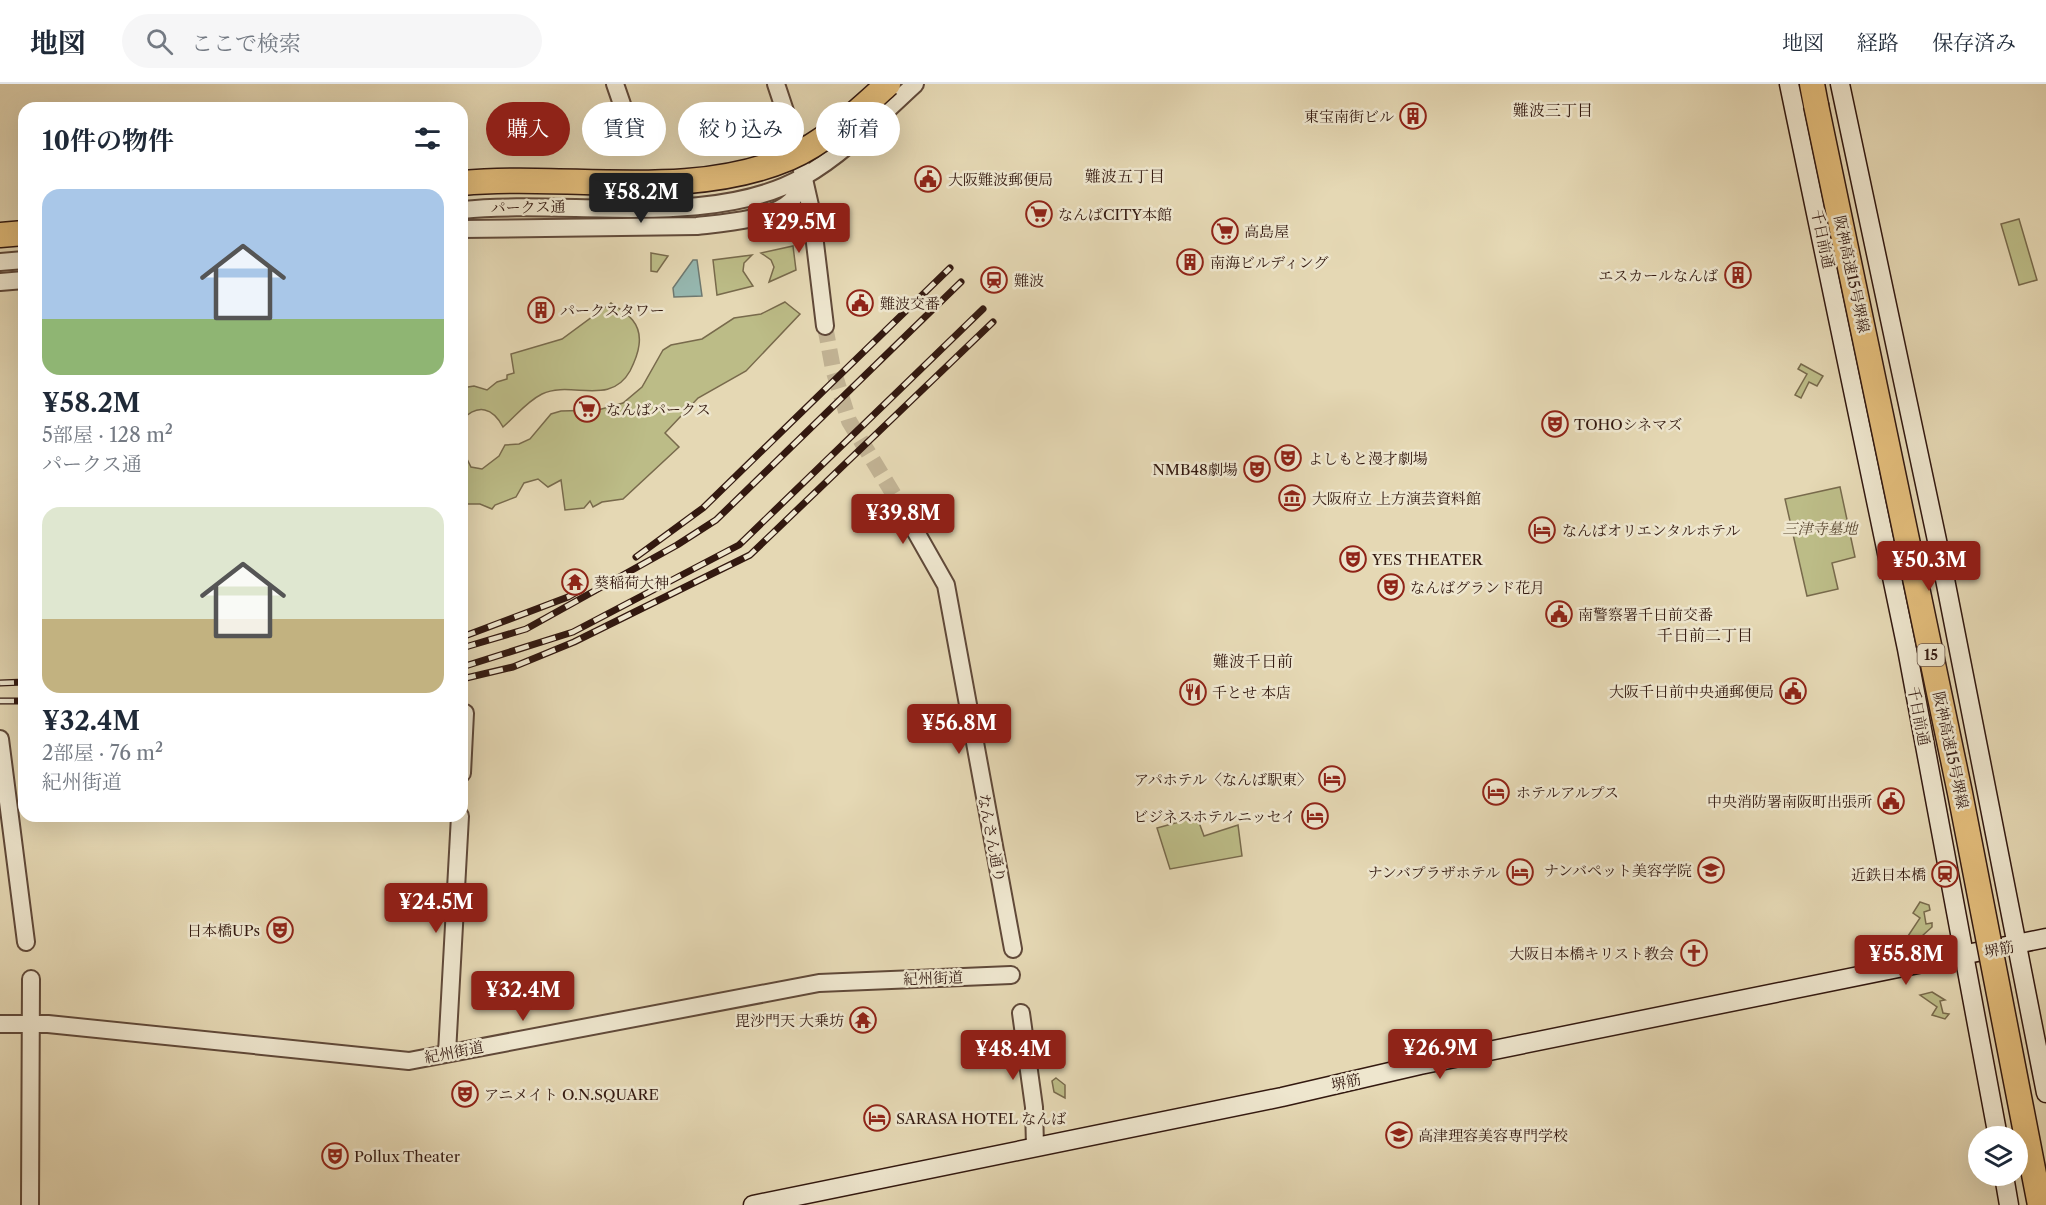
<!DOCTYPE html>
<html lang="ja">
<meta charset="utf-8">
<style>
:root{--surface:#fff;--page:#f6f6f7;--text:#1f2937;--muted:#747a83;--line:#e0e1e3;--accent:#8f2418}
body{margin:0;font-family:"Libre Caslon Text","Noto Serif JP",serif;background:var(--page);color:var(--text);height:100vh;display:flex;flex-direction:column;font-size:22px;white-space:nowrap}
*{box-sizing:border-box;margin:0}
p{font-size:20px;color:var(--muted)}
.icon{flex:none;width:33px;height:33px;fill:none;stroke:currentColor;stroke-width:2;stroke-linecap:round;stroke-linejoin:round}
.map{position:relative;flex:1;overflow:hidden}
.sheet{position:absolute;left:18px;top:18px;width:450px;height:720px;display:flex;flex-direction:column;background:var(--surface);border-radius:18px;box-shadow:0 6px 24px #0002}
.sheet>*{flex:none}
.hud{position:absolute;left:486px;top:18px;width:570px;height:54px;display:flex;gap:12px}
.controls{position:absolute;left:1968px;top:1042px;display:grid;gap:12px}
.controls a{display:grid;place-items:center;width:60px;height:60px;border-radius:50%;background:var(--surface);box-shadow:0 6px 24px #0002;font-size:30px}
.price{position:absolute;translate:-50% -51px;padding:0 14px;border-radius:6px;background:var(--accent);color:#fff;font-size:20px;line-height:39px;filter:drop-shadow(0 2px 3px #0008)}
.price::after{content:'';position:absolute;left:50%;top:36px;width:18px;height:14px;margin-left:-9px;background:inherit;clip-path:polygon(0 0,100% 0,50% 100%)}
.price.active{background:#222;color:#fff}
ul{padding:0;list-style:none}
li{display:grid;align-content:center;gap:12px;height:318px;padding:0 24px}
li span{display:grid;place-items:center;height:186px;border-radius:18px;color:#555}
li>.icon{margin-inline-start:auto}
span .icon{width:108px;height:108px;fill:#fffc;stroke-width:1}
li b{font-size:26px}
h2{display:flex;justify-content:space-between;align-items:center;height:72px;padding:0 24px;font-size:26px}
.pill{padding:0 21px;border-radius:27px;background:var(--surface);box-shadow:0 6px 24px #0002;font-size:21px;line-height:54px}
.pill.active{background:var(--accent);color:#fff}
header{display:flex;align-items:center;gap:36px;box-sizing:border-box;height:84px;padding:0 30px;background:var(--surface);border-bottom:2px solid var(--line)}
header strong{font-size:28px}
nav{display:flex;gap:33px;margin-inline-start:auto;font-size:21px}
.search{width:420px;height:54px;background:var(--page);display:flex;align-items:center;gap:15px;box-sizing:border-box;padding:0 21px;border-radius:33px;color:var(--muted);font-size:22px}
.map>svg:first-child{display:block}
.green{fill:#bcbc87;stroke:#786a4c;stroke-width:1.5}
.water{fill:#96b9b2;stroke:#6e7971;stroke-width:1.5}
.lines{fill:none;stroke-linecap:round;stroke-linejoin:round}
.tertiary-tunnel{stroke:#c1b293;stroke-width:16;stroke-dasharray:16 8;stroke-linecap:butt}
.tertiary-casing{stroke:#604939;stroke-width:20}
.secondary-casing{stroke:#331910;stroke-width:21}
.motorway-casing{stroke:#331910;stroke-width:27}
.tertiary{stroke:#eee6ce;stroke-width:16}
.secondary{stroke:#eee6ce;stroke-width:18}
.motorway{stroke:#e2bc7a;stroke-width:24}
.rail-casing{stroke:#331910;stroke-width:7}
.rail{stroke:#eee6ce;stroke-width:4.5;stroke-dasharray:14;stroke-linecap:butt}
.motorway-bridge-casing{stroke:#331910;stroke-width:27;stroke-linecap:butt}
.motorway-bridge{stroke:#e2bc7a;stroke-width:24}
.labels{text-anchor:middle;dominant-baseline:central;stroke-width:5;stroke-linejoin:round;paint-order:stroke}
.shield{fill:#eee6ce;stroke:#6b5649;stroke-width:1.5}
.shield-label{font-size:14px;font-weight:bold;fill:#331910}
.poi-label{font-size:15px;fill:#331910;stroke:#eee6ce;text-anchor:start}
.street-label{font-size:15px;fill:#331910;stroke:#eee6ce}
.park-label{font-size:15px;font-style:italic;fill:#5c4a34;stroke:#eee6ce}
.neighbourhood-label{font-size:16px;fill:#331910;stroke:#eee6ce}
</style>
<header>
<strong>地図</strong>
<div class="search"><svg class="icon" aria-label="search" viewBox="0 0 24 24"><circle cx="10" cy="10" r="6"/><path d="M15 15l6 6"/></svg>ここで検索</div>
<nav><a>地図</a><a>経路</a><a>保存済み</a></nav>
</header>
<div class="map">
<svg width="2046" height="1121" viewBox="0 0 2046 1121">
<rect width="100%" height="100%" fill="#e5d8b4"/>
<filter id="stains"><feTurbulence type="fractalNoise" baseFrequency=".00333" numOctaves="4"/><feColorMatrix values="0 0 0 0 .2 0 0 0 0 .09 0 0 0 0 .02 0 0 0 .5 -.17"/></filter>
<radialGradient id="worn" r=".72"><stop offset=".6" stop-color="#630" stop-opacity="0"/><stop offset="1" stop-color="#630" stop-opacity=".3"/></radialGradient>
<g class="green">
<polygon points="2019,135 2037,196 2019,201 2001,140"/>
<polygon points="793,162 796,186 769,198 774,183 771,176 761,169"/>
<polygon points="651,169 668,172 657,188 651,187"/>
<polygon points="752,171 744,179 743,187 753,202 717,211 713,176"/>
<polygon points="785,218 800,230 746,287 698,314 665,349 679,363 623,415 602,418 593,423 590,417 584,424 565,426 561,396 548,403 538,395 524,399 516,413 495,421 492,425 480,420 462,420 462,365 471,383 482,385 499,372 505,361 519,360 530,355 551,330 561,327 598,326 623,319 642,303 663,266 671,261 702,255 734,234 761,230"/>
<path d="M 611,219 C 628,230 642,239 639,261 C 638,270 634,279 630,287 C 610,323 571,296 542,310 C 526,318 516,332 503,343 C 493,324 478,319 462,336 L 462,304 L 474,302 L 487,306 L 497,298 L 507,295 L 507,291 L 514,289 L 511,270 L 562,255 Z"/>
<polygon points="1801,280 1823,292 1817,302 1809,298 1801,314 1795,311 1807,290 1798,285"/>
<polygon points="1840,403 1855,473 1832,479 1838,505 1807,512 1785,415"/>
<polygon points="1197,733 1204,752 1238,741 1242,772 1170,785 1157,744"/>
<polygon points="1920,818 1929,821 1930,826 1924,828 1926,840 1932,839 1932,843 1922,852 1908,852 1920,834 1913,829"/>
<polygon points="1932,908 1945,916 1940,917 1943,929 1949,930 1945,935 1932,931 1937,923 1920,911"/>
<polygon points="1056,994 1065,1001 1065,1014 1054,1008 1052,997"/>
</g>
<polygon class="water" points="693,176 697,176 702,212 674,213 673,204"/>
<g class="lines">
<polyline class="tertiary-tunnel" points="825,242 833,285 849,337 908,434"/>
<g class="tertiary-casing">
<g id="tertiary">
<polyline points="615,0 634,55"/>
<polyline points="776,0 796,60 811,126 825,242"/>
<path d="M 462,126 C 566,115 712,145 803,93 C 844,70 880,32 915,0"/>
<path d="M 462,145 L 697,142 C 723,139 771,136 791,117 C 797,111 801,100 805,93"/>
<polyline points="0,178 24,176"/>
<polyline points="0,198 24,196"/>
<polyline points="908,434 946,501 1013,865"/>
<polyline points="0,655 26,858"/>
<polyline points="462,689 465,629"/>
<polyline points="1021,929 1034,1023 1035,1062"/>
<polyline points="0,940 48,940 409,977 819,899 1011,891"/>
<polyline points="447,969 460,732"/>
<polyline points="30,1121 31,895"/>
</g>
</g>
<g class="secondary-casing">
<g id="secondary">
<polyline points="1789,0 1907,565 1998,1053"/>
<polyline points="1840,0 1942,480 2046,1009"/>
<polyline points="2004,1092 2009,1121"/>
<polyline points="753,1121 1282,1013 1420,981 2046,854"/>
</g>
</g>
<g class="motorway-casing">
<g id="motorway">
<polyline points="1812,0 1816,21"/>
<polyline points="0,151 24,149"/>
</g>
</g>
<use href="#tertiary" class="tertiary"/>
<use href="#secondary" class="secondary"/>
<use href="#motorway" class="motorway"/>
<g class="rail-casing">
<g id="rail">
<polyline points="636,473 703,424 950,184"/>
<polyline points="462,553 568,513 582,505"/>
<polyline points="462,564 526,545 677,461 716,436 961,198"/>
<polyline points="462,583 573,548 739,461 983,225"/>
<polyline points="462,595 513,583 574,558 750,471 993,238"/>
<polyline points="0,599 24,598"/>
<polyline points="0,617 24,617"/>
</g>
</g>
<use href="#rail" class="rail"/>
<g class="motorway-bridge-casing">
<g id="motorway-bridge">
<polyline points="1816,21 1960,709 2040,1121"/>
<path d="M 462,99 C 569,89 687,117 789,74 C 826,58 858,27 888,0"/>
</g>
</g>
<use href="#motorway-bridge" class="motorway-bridge"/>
</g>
<defs>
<g id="building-ring" transform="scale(1.35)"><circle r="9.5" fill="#eee6ce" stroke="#8f2418" stroke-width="1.5"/><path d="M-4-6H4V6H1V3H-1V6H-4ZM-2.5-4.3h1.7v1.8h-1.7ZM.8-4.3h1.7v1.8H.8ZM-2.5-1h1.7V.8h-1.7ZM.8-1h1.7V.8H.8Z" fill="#8f2418"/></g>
<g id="civic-ring" transform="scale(1.35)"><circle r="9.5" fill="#eee6ce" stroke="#8f2418" stroke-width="1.5"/><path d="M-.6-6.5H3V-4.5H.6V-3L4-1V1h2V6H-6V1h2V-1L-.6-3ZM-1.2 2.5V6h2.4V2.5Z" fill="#8f2418"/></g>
<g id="supermarket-ring" transform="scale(1.35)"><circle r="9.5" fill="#eee6ce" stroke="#8f2418" stroke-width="1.5"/><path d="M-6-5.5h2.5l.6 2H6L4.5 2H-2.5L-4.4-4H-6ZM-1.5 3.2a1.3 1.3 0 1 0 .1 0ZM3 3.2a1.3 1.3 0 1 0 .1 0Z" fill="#8f2418"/></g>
<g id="station-ring" transform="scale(1.35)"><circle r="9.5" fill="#eee6ce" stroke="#8f2418" stroke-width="1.5"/><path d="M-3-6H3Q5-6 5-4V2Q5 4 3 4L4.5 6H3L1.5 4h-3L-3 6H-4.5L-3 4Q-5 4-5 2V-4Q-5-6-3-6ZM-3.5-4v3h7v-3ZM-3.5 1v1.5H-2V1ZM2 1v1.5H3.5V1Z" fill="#8f2418"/></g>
<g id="theatre-ring" transform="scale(1.35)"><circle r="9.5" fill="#eee6ce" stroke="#8f2418" stroke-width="1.5"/><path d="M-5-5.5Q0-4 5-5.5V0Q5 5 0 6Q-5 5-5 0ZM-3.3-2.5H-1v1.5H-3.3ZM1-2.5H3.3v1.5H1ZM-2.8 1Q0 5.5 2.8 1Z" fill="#8f2418"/></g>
<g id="museum-ring" transform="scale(1.35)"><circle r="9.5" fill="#eee6ce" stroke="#8f2418" stroke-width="1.5"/><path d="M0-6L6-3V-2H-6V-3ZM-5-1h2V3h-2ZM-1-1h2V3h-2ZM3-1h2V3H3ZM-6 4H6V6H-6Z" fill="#8f2418"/></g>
<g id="hotel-ring" transform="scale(1.35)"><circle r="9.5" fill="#eee6ce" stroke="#8f2418" stroke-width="1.5"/><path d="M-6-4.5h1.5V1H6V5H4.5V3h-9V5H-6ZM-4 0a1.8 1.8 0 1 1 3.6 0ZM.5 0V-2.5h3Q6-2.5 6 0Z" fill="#8f2418"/></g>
<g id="temple-ring" transform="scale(1.35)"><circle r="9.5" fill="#eee6ce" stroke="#8f2418" stroke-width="1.5"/><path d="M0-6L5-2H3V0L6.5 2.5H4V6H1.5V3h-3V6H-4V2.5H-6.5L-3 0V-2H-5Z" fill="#8f2418"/></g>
<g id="restaurant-ring" transform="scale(1.35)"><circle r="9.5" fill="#eee6ce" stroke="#8f2418" stroke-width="1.5"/><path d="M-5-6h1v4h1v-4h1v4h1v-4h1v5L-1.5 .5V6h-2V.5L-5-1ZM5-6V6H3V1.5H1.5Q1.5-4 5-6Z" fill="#8f2418"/></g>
<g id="university-ring" transform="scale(1.35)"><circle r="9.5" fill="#eee6ce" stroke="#8f2418" stroke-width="1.5"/><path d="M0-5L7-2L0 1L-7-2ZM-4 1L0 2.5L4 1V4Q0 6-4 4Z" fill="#8f2418"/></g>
<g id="church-ring" transform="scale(1.35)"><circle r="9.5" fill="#eee6ce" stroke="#8f2418" stroke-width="1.5"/><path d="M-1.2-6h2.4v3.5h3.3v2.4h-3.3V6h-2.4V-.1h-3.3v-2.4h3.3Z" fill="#8f2418"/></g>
</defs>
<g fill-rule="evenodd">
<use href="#building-ring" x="1413" y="32"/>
<use href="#civic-ring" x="928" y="95"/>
<use href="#supermarket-ring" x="1039" y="130"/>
<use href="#supermarket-ring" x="1225" y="147"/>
<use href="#building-ring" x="1190" y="178"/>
<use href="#building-ring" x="1738" y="191"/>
<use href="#station-ring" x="994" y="196"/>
<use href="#civic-ring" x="860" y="219"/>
<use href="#building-ring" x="541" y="226"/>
<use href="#supermarket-ring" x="587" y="325"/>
<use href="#theatre-ring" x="1555" y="340"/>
<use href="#theatre-ring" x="1288" y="374"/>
<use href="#theatre-ring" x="1257" y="385"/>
<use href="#museum-ring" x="1292" y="414"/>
<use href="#hotel-ring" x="1542" y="446"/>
<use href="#theatre-ring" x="1353" y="475"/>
<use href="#temple-ring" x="575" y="498"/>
<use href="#theatre-ring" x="1391" y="503"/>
<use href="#civic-ring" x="1559" y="530"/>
<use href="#civic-ring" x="1793" y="607"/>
<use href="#restaurant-ring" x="1193" y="608"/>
<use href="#hotel-ring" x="1332" y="695"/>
<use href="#hotel-ring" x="1496" y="708"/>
<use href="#civic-ring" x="1891" y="717"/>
<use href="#hotel-ring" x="1315" y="732"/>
<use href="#university-ring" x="1711" y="786"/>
<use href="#hotel-ring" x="1520" y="788"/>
<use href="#station-ring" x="1945" y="790"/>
<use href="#theatre-ring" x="280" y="846"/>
<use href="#church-ring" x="1694" y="869"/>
<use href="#temple-ring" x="863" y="936"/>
<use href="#theatre-ring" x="465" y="1010"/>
<use href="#hotel-ring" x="877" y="1034"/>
<use href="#university-ring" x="1399" y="1051"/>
<use href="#theatre-ring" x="335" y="1072"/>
</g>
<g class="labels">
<rect class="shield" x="1917.5" y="560" width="27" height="22" rx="4.5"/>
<g class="shield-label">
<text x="1931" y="571">15</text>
</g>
<g class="poi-label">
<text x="1394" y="32" text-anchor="end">東宝南街ビル</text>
<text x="948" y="95">大阪難波郵便局</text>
<text x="1058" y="130">なんばCITY本館</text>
<text x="1244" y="147">高島屋</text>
<text x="1210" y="178">南海ビルディング</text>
<text x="1718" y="191" text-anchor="end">エスカールなんば</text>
<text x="1014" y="196">難波</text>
<text x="880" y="219">難波交番</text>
<text x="560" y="226">パークスタワー</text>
<text x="606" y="325">なんばパークス</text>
<text x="1574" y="340">TOHOシネマズ</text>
<text x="1308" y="374">よしもと漫才劇場</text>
<text x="1238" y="385" text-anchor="end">NMB48劇場</text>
<text x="1312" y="414">大阪府立 上方演芸資料館</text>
<text x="1562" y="446">なんばオリエンタルホテル</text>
<text x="1372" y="475">YES THEATER</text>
<text x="594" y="498">葵稲荷大神</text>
<text x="1410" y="503">なんばグランド花月</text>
<text x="1578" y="530">南警察署千日前交番</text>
<text x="1774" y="607" text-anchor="end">大阪千日前中央通郵便局</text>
<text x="1212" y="608">千とせ 本店</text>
<text x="1312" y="695" text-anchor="end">アパホテル〈なんば駅東〉</text>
<text x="1516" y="708">ホテルアルプス</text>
<text x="1872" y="717" text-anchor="end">中央消防署南阪町出張所</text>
<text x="1296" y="732" text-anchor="end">ビジネスホテルニッセイ</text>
<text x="1692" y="786" text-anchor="end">ナンバペット美容学院</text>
<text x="1500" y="788" text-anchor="end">ナンバプラザホテル</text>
<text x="1926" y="790" text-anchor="end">近鉄日本橋</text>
<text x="260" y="846" text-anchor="end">日本橋UPs</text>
<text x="1674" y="869" text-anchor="end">大阪日本橋キリスト教会</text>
<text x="844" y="936" text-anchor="end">毘沙門天 大乗坊</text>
<text x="484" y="1010">アニメイト O.N.SQUARE</text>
<text x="896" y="1034">SARASA HOTEL なんば</text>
<text x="1418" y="1051">高津理容美容専門学校</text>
<text x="354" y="1072">Pollux Theater</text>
</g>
<g class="street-label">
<text transform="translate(528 123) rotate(-1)">パークス通</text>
<text transform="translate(1823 155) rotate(78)">千日前通</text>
<text transform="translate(1852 190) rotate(78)">阪神高速15号堺線</text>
<text transform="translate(1919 632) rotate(79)">千日前通</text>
<text transform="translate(1951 666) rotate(78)">阪神高速15号堺線</text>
<text transform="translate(992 754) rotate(79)">なんさん通り</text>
<text transform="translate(1999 865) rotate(-12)">堺筋</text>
<text transform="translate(933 894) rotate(-2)">紀州街道</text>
<text transform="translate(454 968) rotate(-11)">紀州街道</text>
<text transform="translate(1346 998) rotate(-13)">堺筋</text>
</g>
<g class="park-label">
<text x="1820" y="444">三津寺墓地</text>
</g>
<g class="neighbourhood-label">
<text x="1553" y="26">難波三丁目</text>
<text x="1125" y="92">難波五丁目</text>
<text x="1705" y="551">千日前二丁目</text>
<text x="1253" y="577">難波千日前</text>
</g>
</g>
<rect width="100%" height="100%" filter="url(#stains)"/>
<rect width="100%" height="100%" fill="url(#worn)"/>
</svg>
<div class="controls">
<a><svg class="icon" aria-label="layers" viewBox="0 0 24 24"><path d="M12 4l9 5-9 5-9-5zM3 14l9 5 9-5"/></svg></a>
</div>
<b class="price active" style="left:641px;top:140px">¥58.2M</b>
<b class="price" style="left:799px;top:170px">¥29.5M</b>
<b class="price" style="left:903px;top:461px">¥39.8M</b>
<b class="price" style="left:1929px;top:508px">¥50.3M</b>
<b class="price" style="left:959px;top:671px">¥56.8M</b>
<b class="price" style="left:436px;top:850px">¥24.5M</b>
<b class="price" style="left:1906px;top:902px">¥55.8M</b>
<b class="price" style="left:523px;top:938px">¥32.4M</b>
<b class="price" style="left:1440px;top:996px">¥26.9M</b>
<b class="price" style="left:1013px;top:997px">¥48.4M</b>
<div class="hud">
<a class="pill active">購入</a>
<a class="pill">賃貸</a>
<a class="pill">絞り込み</a>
<a class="pill">新着</a>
</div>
<section class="sheet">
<h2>10件の物件<svg class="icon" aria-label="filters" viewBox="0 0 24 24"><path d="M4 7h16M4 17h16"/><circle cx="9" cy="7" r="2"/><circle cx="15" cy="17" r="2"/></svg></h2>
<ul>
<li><span style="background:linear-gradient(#a9c7e8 70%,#8fb573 0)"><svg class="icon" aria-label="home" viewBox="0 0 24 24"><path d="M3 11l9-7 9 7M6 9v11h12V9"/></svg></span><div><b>¥58.2M</b><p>5部屋 · 128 m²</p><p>パークス通</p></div></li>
<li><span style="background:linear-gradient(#dfe7d0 60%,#c2b280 0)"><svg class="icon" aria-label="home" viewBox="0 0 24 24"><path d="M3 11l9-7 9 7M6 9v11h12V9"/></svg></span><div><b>¥32.4M</b><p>2部屋 · 76 m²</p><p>紀州街道</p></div></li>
</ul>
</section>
</div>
